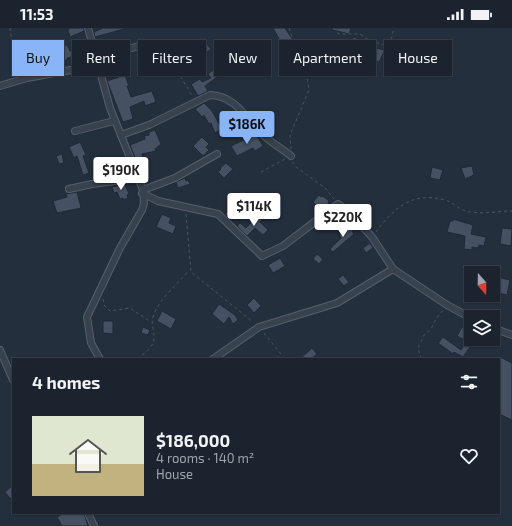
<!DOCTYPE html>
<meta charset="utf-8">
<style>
:root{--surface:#1b232e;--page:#242b36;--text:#f1f3f6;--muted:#a0a4aa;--line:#39404a;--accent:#8ab4f8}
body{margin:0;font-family:"Exo 2",sans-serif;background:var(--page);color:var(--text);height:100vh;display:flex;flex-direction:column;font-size:15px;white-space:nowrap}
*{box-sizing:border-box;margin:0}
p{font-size:13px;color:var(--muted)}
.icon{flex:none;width:22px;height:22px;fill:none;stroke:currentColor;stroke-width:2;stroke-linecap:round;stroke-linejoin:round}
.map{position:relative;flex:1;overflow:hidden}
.details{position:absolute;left:12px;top:330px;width:488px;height:156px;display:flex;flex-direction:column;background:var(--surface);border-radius:0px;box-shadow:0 1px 3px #0004,0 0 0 1px var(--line)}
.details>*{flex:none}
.guide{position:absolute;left:12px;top:12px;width:488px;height:36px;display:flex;gap:8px}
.needle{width:26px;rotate:160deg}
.fabs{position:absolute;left:464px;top:238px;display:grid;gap:8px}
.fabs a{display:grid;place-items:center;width:36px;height:36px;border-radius:0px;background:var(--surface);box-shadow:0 1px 3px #0004,0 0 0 1px var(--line);font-size:20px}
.price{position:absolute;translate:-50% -34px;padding:0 9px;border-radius:4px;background:#fff;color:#222;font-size:13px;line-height:26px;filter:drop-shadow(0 1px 2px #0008)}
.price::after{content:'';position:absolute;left:50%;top:24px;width:12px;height:9px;margin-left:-6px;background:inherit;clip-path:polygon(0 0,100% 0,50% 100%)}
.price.selected{background:var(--accent);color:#111}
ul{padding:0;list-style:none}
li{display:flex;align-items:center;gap:12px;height:100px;padding:0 20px}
li span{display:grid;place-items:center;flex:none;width:112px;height:80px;border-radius:0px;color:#555}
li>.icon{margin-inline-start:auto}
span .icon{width:48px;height:48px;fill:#fffc;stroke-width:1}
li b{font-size:17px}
h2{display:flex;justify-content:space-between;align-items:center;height:48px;padding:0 20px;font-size:17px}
.pill{padding:0 14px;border-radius:0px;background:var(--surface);box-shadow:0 1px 3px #0004,0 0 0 1px var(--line);font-size:14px;line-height:36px}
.pill.selected{background:var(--accent);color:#111}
.status{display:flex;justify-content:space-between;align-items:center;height:28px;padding:0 20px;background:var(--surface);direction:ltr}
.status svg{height:11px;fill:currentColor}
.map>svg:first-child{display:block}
.building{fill:#455162;stroke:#1f2835}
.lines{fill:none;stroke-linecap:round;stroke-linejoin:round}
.minor-casing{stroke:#565f6c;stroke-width:8}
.path{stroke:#44595c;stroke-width:1;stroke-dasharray:3 3;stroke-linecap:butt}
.minor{stroke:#38414e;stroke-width:6}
</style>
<div class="status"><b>11:53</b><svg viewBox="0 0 49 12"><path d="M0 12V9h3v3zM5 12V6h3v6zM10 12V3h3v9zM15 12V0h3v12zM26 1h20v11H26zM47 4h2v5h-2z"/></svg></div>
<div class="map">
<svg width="512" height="498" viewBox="0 0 512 498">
<rect width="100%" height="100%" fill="#242f3e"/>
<g class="building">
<polygon points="70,0 84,0 84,3 70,9 68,2"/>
<polygon points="103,0 124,0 124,1 95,9 94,4"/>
<polygon points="273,0 285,0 293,12 283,18"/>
<polygon points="333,0 351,0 349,6 333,2"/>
<polygon points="353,9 362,12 356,25 348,22"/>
<polygon points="205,14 211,21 202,28 196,21"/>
<polygon points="67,17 70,23 84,21 85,26 67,30 67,32 61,34 60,31 55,33 52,20"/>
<polygon points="367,18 385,22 379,34 365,31"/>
<polygon points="157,20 161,31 144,38 140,26"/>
<polygon points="32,25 35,40 19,44 16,36 24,32 23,28"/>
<polygon points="178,26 181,30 176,34 173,30"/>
<polygon points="184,30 189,36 185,39 181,33"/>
<polygon points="120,34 129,58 127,58 131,69 152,63 156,74 145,78 144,73 130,79 133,91 123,94 107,53 119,49 115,36"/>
<polygon points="216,40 221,46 205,58 208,63 198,68 191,56 200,51 202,54 211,50 208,46"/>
<polygon points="204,75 212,83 222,101 215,105 211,95 209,96 204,87 202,89 195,81"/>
<polygon points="155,102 161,116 155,121 156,123 142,126 143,130 136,132 130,117 145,111 144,108 149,107 149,104"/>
<polygon points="256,106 263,118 255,123 253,120 237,128 231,118"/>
<polygon points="202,109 209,116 206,119 209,122 203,128 193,118"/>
<polygon points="80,114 86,127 83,128 89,145 83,147 77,128 74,130 69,119"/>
<polygon points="62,126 64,135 59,136 56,128"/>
<polygon points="226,135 233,141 224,150 218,144 221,141 220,140"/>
<polygon points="472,138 474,147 465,151 461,140"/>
<polygon points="432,139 443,142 440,152 430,150"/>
<polygon points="185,150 186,153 188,152 190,156 178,160 176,154"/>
<polygon points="125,156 129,166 127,167 128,170 123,172 123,170 120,171 117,164 114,165 112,159"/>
<polygon points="77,164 81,180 57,185 53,173 67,169 66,166"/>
<polygon points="319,167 322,169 323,168 329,173 328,175 330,177 322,182 313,174"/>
<polygon points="234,176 242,184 235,191 233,189 230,192 225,186"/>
<polygon points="162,186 171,190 169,195 176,198 173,206 156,199"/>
<polygon points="257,188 262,192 260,194 268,202 263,207 255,200 247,208 237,198 240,195 246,200"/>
<polygon points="330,188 336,195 331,199 326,192"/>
<polygon points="453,191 473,197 471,206 486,209 484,218 479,217 478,220 472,219 472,222 464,221 465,208 447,204 450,193 453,193"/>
<polygon points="351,198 354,202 352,203 354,206 333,224 330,221 341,210 339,207"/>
<polygon points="502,200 512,201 511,218 500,216"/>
<polygon points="370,215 373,220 366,225 363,220"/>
<polygon points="317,226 323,231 319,236 313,231"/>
<polygon points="280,230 285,238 273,245 268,237"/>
<polygon points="343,247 349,254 344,258 338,251"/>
<polygon points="497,249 510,252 507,267 495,264"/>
<polygon points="254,270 261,278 254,285 247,277"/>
<polygon points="219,276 235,287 238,292 233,296 229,289 224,296 212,286"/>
<polygon points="162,283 176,291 171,301 157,293"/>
<polygon points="103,293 113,293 113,306 103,305"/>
<polygon points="143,299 150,302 148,307 141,305"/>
<polygon points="462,299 471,304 467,313 457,308"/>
<polygon points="443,309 461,322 465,316 470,319 463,329 454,324 453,326 438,315"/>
<polygon points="312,320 317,326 311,331 300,331"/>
<polygon points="500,329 512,335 512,392 499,386"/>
<polygon points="13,457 13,474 5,464"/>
<polygon points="64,485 84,485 88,498 62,498 57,489"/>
</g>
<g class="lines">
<g class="minor-casing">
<g id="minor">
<polyline points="88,0 110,80 143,162 144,175 142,182 120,220 87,289 91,315 100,331"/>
<polyline points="96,30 150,15"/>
<polyline points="0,58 27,50 98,37"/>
<polyline points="75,103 114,93"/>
<path d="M 121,107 L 149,97 L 210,67 C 239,68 247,95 268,111 C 275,117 284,122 291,128"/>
<polyline points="69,161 92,156 138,150"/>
<polyline points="143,162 175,150 217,126"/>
<polyline points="142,165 158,173 218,186 262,228 283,218 338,176 349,184 372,209 393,241 447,277 471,290"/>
<polyline points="493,300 512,307"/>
<polyline points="0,322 13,352"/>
<polyline points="213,331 259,299 337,275 393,241"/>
<polyline points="88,485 94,498"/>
</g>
</g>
<g class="path">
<polyline points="10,0 14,31 18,47"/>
<polyline points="289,0 302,39 307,49 309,62 290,107 291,121"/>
<polyline points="333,0 339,6 360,6 367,11 384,17 390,15 394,0"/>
<polyline points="168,28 193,69"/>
<polyline points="292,134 296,139 325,160 334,171"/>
<polyline points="261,144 285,131"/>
<polyline points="186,186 191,244 253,294"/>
<path d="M 376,204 C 394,180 412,163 445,172 C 453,174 458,181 466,183 C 481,187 497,183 512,183"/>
<polyline points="103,271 104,277 110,283 130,280 151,294"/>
<polyline points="264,305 285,331"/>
<path d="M 142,327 C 165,310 147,303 154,286 C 161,269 178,256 189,242"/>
<polyline points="421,331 418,320 424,307 431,301 436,291 443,282"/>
</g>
<use href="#minor" class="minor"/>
</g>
</svg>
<div class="fabs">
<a><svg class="needle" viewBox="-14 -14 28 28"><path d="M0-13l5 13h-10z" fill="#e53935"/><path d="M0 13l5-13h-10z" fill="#a0a4aa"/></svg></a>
<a><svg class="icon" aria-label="layers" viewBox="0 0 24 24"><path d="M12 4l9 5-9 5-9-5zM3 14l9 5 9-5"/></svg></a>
</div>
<b class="price selected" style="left:247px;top:117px">$186K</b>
<b class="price" style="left:121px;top:163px">$190K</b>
<b class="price" style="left:254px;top:199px">$114K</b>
<b class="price" style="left:343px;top:210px">$220K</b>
<div class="guide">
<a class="pill selected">Buy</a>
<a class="pill">Rent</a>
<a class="pill">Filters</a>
<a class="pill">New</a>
<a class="pill">Apartment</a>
<a class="pill">House</a>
</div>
<section class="details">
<h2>4 homes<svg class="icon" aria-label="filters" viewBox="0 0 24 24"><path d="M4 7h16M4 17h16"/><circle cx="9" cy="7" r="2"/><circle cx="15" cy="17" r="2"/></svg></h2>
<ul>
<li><span style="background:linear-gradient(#dfe7d0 60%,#c2b280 0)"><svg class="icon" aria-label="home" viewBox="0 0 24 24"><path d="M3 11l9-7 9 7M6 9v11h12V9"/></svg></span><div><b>$186,000</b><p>4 rooms · 140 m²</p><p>House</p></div><svg class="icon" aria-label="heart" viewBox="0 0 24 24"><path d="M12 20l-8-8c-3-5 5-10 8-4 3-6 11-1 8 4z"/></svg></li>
</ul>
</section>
</div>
